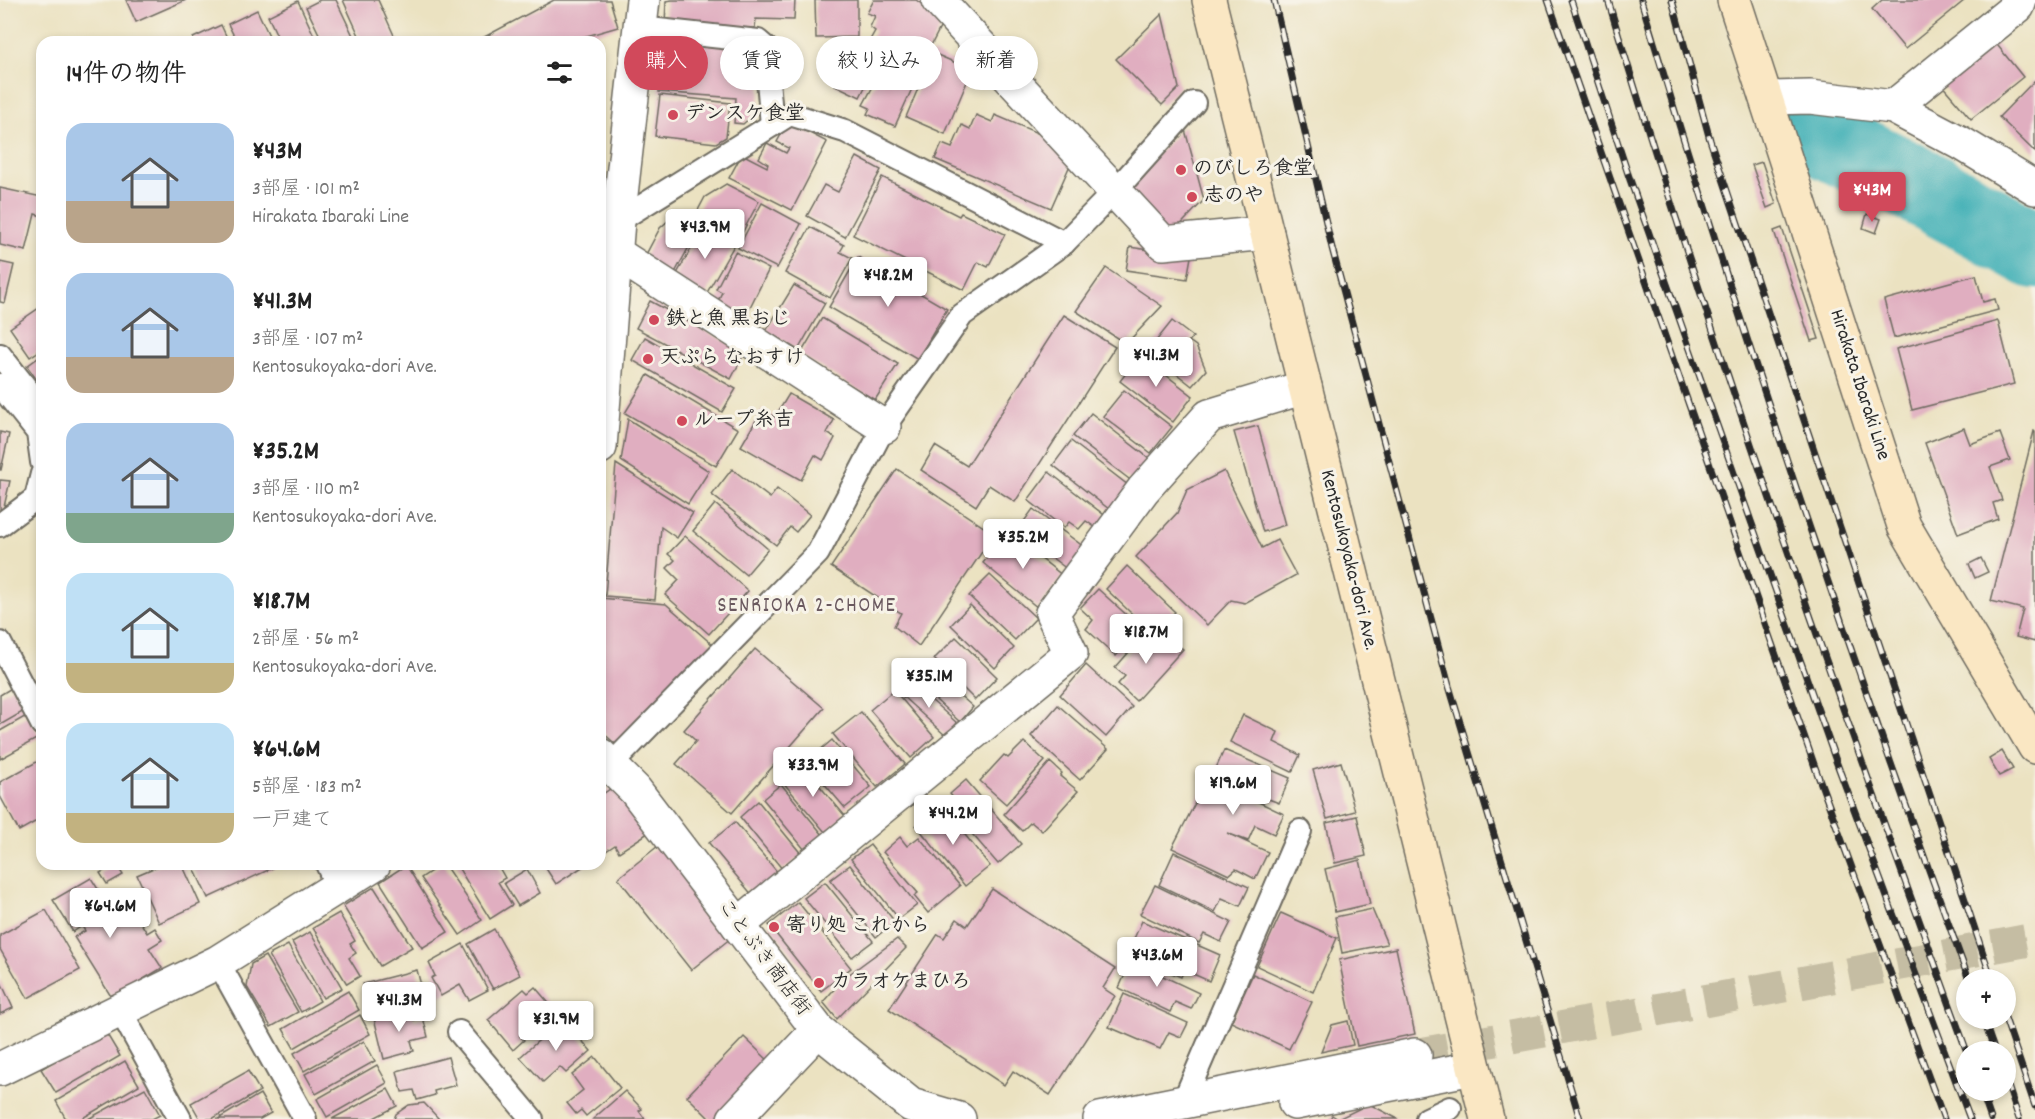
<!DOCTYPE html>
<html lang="ja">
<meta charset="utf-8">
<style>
:root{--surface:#fff;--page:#f6f6f6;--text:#222;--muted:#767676;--accent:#d1495b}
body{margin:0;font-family:Dekko,"Klee One",sans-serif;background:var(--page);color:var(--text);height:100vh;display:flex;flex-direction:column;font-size:22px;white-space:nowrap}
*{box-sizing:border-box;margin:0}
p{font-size:20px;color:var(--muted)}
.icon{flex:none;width:33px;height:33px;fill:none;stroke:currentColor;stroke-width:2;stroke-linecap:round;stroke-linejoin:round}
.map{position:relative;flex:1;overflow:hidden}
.sheet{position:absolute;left:36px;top:36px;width:570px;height:834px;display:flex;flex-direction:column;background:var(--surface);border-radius:18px;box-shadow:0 3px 9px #0003}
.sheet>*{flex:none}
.top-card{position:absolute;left:624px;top:36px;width:570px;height:54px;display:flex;gap:12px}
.fabs{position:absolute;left:1956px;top:969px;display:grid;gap:12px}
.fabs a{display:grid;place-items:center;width:60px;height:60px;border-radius:50%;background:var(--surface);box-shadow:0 3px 9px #0003;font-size:30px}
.price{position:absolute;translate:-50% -51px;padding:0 14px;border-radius:6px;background:#fff;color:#222;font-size:20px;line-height:39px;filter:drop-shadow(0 2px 3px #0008)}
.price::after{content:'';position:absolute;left:50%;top:36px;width:18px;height:14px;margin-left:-9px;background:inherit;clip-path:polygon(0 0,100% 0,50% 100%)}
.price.current{background:var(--accent);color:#fff}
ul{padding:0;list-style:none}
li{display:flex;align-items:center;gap:18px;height:150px;padding:0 30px}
li span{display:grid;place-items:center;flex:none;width:168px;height:120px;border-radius:18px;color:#555}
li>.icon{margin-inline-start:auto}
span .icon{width:72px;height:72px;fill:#fffc;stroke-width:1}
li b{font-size:26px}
h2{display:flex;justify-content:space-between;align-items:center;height:72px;padding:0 30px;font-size:26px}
.chip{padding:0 21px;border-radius:27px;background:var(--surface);box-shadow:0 3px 9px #0003;font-size:21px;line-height:54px}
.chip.current{background:var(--accent);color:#fff}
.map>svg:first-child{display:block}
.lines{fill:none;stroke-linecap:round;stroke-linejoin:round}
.river{stroke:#3dafb5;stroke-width:78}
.building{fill:#e0aec0}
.street-tunnel{stroke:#c5bda3;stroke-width:33;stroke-dasharray:33 16;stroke-linecap:butt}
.lane-casing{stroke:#6e6b60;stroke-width:26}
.street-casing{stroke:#6e6b60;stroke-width:36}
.secondary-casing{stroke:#6e6b60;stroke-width:36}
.lane{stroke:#fff;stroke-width:22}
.street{stroke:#fff;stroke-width:33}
.secondary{stroke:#fae7c3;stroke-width:33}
.rail-casing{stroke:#2b2b2b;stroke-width:7}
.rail{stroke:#f7f3e8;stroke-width:4.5;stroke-dasharray:14;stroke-linecap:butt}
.poi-dot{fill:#d1495b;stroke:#f7f3e8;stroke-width:2}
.labels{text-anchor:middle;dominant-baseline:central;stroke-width:6;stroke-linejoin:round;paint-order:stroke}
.poi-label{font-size:20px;font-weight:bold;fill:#2b2b2b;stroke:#f7f3e8;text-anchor:start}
.street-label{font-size:20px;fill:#2b2b2b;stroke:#f7f3e8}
.neighbourhood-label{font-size:21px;letter-spacing:1.5px;fill:#6a595f;stroke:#f7f3e8}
</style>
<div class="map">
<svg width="2035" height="1119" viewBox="0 0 2035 1119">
<rect width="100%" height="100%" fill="#f7f3e8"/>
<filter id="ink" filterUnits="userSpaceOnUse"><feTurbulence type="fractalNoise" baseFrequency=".0167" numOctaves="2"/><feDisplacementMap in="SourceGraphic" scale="12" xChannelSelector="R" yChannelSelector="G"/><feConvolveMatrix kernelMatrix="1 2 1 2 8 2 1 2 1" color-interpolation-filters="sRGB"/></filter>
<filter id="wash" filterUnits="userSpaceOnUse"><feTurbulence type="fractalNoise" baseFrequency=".008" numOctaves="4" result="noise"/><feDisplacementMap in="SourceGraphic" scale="24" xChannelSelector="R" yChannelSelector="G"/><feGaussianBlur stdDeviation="1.35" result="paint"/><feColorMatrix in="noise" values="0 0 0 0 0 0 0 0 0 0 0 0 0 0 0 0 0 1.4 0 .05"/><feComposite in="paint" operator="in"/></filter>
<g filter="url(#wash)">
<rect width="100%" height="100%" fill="#ebe2c1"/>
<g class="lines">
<polyline class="river" points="1813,133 1917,185 2035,250"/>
</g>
<g id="blocks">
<g class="building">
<polygon points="126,0 186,0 136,22"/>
<polygon points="320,0 336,0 356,42 323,42 306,7"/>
<polygon points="343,0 378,0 397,42 362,42"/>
<polygon points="554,0 610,0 618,27 566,42 475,42"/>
<polygon points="672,0 795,0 794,20 756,19 755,28 665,25 666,1"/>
<polygon points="815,0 857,0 857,37 816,38"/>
<polygon points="874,0 916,0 944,20 921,65 870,40 875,31 870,27 875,16 867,13"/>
<polygon points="1882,0 1965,0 1905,49 1872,9"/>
<polygon points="298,1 317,42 280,42 268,16"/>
<polygon points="257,10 272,42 237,42 228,24"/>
<polygon points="1162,14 1179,88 1162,105 1116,59"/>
<polygon points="221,25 229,42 194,42 193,38"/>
<polygon points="663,40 757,46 756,71 762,71 758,111 743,124 734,123 736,98 659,92"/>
<polygon points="1994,41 2023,77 1971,119 1941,84"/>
<polygon points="858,44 881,55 860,97 835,85 840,76 832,72 836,65 829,62 836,47 846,52 848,47"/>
<polygon points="933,53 972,70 945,134 906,117"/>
<polygon points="889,57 920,71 895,126 867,114 870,108 863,105"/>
<polygon points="2035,80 2035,152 1999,117"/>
<polygon points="660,95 730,103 726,137 716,143 655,136"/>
<polygon points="976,115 992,122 995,115 1056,141 1074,156 1051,208 935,159 942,144 952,148 962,125 970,129"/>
<polygon points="788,122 827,142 792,210 729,178 742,154 767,167 768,164 759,158 767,143 786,153 789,148 777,142"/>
<polygon points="1184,126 1204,200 1169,237 1122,192"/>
<polygon points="857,157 881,170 845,237 807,216 824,185 838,192"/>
<polygon points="1762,162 1776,204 1767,208 1752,165"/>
<polygon points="882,177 959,216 961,213 1005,234 988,267 978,262 964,290 853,235"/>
<polygon points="726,184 759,201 739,239 695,216 705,197"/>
<polygon points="0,188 42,197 42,216 35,214 26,251 0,245"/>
<polygon points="762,203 801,224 777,268 738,248"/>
<polygon points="679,211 702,223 672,278 642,262 660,228"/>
<polygon points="1867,214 1881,219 1876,233 1863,228"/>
<polygon points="705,224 736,242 705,296 674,279"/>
<polygon points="810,227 844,245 840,252 852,258 830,298 785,273"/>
<polygon points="1782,228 1819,339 1811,341 1774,231"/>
<polygon points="1130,247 1191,257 1187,279 1126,270"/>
<polygon points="735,252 769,269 745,317 717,303 722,292 716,289"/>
<polygon points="858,257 947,309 918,359 829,307"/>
<polygon points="0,262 14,265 5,303 0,302"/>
<polygon points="1106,268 1162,306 1126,344 1076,311"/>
<polygon points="1976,275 1983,302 1995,299 1998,310 1894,338 1884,300"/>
<polygon points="794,285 825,303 798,350 766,331"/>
<polygon points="650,301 745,352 731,379 636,328"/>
<polygon points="42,306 42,349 30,357 10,328"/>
<polygon points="1064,315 1115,347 1015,502 989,485 976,506 921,470 935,446 967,466"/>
<polygon points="822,318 898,364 875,400 800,355"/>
<polygon points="1172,321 1193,337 1189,341 1196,346 1206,370 1192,386 1148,351"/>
<polygon points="1998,321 2014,384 1912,410 1896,349"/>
<polygon points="645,337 736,389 722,412 632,360"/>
<polygon points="42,355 42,381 39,383 27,366"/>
<polygon points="1140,355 1193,396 1173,422 1120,381"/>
<polygon points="648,375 738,429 716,466 625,413"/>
<polygon points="1124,390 1172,427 1151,453 1103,416"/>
<polygon points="789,394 834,420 827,433 835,438 823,460 815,455 801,480 741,446 762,410 775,417"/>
<polygon points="1091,413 1150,459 1133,482 1073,436"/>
<polygon points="628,419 709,471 688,504 621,461"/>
<polygon points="1258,426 1285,525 1263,532 1234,432"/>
<polygon points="1964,428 1970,444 2000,433 2010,460 1990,467 2002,500 1993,503 1998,519 1958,534 1925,443"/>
<polygon points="2034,431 2035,432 2035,642 2016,637 2023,609 1991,601"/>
<polygon points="0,432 9,434 1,470 0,470"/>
<polygon points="1071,441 1133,489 1114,513 1053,465"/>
<polygon points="616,464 693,513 677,538 661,527 655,600 605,596"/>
<polygon points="732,469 770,498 777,489 810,515 796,532 790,527 776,545 712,495"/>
<polygon points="897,469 994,534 919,646 894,626 901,613 831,567"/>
<polygon points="1224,471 1262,548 1277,540 1296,575 1245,603 1231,600 1207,625 1136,557 1177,513 1187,490"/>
<polygon points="1049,472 1108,518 1099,530 1086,521 1079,529 1069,522 1064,528 1028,500"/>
<polygon points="0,480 10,481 3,511 0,510"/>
<polygon points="715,504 768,549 746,575 693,531"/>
<polygon points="1033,509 1088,550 1071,572 1024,537 1030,530 1022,524"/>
<polygon points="1007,532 1063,576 1038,608 983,563"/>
<polygon points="685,536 748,591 709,634 665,595 679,580 667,568 675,560 668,554"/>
<polygon points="1981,558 1988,572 1975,578 1969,564"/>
<polygon points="1127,566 1175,612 1154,635 1106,589"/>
<polygon points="990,575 1036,618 1015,640 969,596"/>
<polygon points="1098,589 1141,628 1116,656 1086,629 1093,620 1080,608"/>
<polygon points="600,598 666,604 714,646 622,750 600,730"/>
<polygon points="970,605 1014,648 995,668 951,625"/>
<polygon points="1145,634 1159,647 1169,637 1183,649 1136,701 1118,684 1125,676 1115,668"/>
<polygon points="956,637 997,677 975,700 934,659"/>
<polygon points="755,649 824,708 732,813 676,764 696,741 684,730"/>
<polygon points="1086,665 1132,707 1106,737 1060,695"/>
<polygon points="927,666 973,707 960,722 914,680"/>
<polygon points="912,683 957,723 946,736 901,695"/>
<polygon points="13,687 26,710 0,725 0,695"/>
<polygon points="894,690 934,737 911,758 870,710"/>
<polygon points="1058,705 1108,749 1080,780 1031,736"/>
<polygon points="861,712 905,764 877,787 833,734"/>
<polygon points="28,715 40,737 0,759 0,731"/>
<polygon points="1243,715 1278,732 1274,742 1300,755 1292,772 1230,742"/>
<polygon points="832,740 871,787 845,808 806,762"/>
<polygon points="1024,742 1045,761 1006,804 980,781 1004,755 1008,758"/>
<polygon points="1224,750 1290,778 1279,803 1266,798 1264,802 1231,789 1284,814 1274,834 1255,825 1248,841 1227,833 1268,852 1255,879 1236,869 1229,875 1172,848 1208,778 1211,780"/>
<polygon points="2002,751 2013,769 1999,776 1989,759"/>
<polygon points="42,759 42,818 19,831 0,796 0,782"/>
<polygon points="1050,762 1062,773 1060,776 1078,791 1042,831 1031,822 1022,831 1004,814"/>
<polygon points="1341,762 1355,811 1327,819 1313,770"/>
<polygon points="802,765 845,816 825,832 782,781"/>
<polygon points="966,780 1021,844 998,864 954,813 961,807 950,794"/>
<polygon points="781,784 823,835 805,850 763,799"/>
<polygon points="616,785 648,833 619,852 615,845 600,855 600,796"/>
<polygon points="758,801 802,855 783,870 740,817"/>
<polygon points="941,805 990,866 965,886 916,825"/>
<polygon points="1357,816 1366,856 1335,863 1326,823"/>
<polygon points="735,822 779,874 753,896 709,843"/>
<polygon points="900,837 907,846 919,837 960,886 928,913 914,896 918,893 883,852"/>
<polygon points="663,842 736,934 691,970 618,878"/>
<polygon points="870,845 917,905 899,919 851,859"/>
<polygon points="1174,852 1249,887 1240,906 1222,898 1215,912 1159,885"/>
<polygon points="1360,860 1370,904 1335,912 1325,869"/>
<polygon points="116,864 123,875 107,884 100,873"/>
<polygon points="163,864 182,864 200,904 159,923 137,875"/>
<polygon points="192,864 276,864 277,866 208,898"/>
<polygon points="442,864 444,864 482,920 460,935 421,878"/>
<polygon points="456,864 497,864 505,878 498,882 512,905 490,919"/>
<polygon points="543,864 587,864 556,884"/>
<polygon points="406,865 448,932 422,948 380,882"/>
<polygon points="850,865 895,922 876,937 830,880"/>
<polygon points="527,869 540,893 518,906 504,883"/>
<polygon points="91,878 108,905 99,911 107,922 131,907 147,933 155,928 162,940 149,948 162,968 112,998 74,937 85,931 82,926 73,932 53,900"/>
<polygon points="825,882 873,941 852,957 804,898"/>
<polygon points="1155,885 1231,922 1221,942 1204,934 1199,943 1140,914"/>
<polygon points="374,887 412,947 380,966 343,906"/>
<polygon points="992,889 1115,969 1103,988 1115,996 1050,1095 1013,1071 1004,1085 889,1009 938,934 944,938 957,919 967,926"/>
<polygon points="798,902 851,968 821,991 769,925"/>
<polygon points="1372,909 1387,944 1342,953 1335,917"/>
<polygon points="46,910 80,970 28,998 0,949 0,935"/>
<polygon points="339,913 355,941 350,944 356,953 349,958 360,976 347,984 313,928"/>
<polygon points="1281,913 1337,938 1313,992 1257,966"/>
<polygon points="1142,921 1220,955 1209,981 1184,970 1181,977 1127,954"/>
<polygon points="494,929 520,975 493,989 468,944"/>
<polygon points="310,932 342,988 323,998 292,942"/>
<polygon points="897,939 906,948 837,1019 823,1002 844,978"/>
<polygon points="463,944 488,990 469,1000 460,985 441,996 431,978 435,976 429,963"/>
<polygon points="288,945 320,1001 301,1012 269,955"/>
<polygon points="1396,948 1415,1034 1357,1046 1339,960"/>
<polygon points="265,956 298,1012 271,1027 247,987 251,964"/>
<polygon points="1131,961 1199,993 1191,1009 1175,1002 1170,1012 1119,988"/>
<polygon points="417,970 424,997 370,1011 363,984"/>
<polygon points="1253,974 1312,1002 1289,1049 1231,1022"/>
<polygon points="0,980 13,1008 0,1014"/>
<polygon points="535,987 559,1015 538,1032 532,1025 520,1036 524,1040 513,1050 488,1020 524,989 528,993"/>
<polygon points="348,991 359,1010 294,1048 283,1029"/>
<polygon points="1124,994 1188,1023 1181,1037 1169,1032 1160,1049 1109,1027"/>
<polygon points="412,1009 414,1020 423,1017 428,1037 411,1041 414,1051 384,1059 374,1018"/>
<polygon points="360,1015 370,1034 304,1071 294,1053"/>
<polygon points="563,1019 591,1051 566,1073 560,1067 543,1082 520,1057"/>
<polygon points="1348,1021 1353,1045 1321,1052 1332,1025"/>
<polygon points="105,1031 120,1056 56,1093 41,1069"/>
<polygon points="744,1037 772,1064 717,1119 710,1119 687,1096"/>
<polygon points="364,1041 375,1061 316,1094 305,1074"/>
<polygon points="448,1057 456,1085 434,1091 435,1095 417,1100 414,1090 402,1092 397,1071"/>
<polygon points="595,1057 620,1088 586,1116 581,1110 576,1114 567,1103 583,1090 572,1075"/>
<polygon points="125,1061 139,1085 81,1119 66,1119 56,1101"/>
<polygon points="377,1065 387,1083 327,1117 317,1099"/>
<polygon points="248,1071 260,1091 212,1119 200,1119 191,1103"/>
<polygon points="145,1088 160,1115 152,1119 88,1119"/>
<polygon points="388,1089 397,1106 372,1119 332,1119"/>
<polygon points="625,1091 642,1109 639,1111 645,1119 593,1119"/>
<polygon points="260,1094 271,1113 260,1119 218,1119"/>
<polygon points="424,1103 439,1119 394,1119 396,1114 409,1105"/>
<polygon points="1369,1104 1398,1119 1330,1119 1332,1115 1338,1119"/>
</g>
</g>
</g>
<g filter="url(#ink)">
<use href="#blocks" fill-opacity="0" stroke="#6e6b60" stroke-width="1.5"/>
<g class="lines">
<polyline class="street-tunnel" points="1415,1055 2035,939"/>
<g class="lane-casing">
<g id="lane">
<polyline points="640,28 758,41 765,47 772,125"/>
<polyline points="618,221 790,114 845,131 1064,243"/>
<polyline points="0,355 42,408"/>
<polyline points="0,385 38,433 42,462"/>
<polyline points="0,525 36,498 42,474"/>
<polyline points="0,643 42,724"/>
<polyline points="610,766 818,553 884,427 962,315 1064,243 1115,191 1194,103"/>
<polyline points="327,864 337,887"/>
<polyline points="218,962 305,1119"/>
<polyline points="120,1010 180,1119"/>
<polyline points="459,1032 532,1119"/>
<polyline points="1183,1103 1300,831"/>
<polyline points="1427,1119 1450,1108"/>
</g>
</g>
<g class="street-casing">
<g id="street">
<polyline points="938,0 1163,243 1267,233"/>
<polyline points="1766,98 1810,97 1893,107 1961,143 2035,188"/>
<polyline points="1893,107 2018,6 2020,0"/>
<polyline points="617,254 884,427"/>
<polyline points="600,447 618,221 643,0"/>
<polyline points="600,755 635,790 818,1030 911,1105 959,1119"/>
<polyline points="738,925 1071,653 1052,613 1143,490 1209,416 1305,387"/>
<polyline points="0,1069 218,962 374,864"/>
<polyline points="1295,1103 1473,1068"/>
<polyline points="734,1119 818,1030"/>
<polyline points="1100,1119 1415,1055"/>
</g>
</g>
<g class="secondary-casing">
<g id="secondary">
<polyline points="1209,0 1487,1119"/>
<polyline points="1734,0 1904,526 2035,747"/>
</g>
</g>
<use href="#lane" class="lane"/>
<use href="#street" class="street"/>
<use href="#secondary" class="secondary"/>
<g class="rail-casing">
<g id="rail">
<polyline points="1274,0 1332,248 1449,686 1580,1119"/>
<polyline points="1548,0 1816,770 1944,1119"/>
<polyline points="1571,0 1628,174 1836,761 1970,1119"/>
<path d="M 1608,0 C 1715,355 1840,704 1967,1052"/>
<path d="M 1641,0 C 1740,329 1850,656 1969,980"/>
<polyline points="1672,0 1710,140 1992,980"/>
<polyline points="1983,1018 1995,1052"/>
<polyline points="2005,1018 2035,1106"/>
<polyline points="2006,1080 2019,1119"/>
<polyline points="1981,1090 1991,1119"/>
</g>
</g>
<use href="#rail" class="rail"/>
</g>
</g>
<g class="poi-dot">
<circle cx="673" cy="115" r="6"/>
<circle cx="1181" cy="170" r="6"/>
<circle cx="1192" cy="197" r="6"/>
<circle cx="654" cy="320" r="6"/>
<circle cx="648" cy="359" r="6"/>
<circle cx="682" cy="421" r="6"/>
<circle cx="774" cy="927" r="6"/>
<circle cx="819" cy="983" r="6"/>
</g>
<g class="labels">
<g class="poi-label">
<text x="685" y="115">デンスケ食堂</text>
<text x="1193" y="170">のびしろ食堂</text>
<text x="1204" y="197">志のや</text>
<text x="666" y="320">鉄と魚 黒おじ</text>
<text x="660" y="359">天ぷら なおすけ</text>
<text x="694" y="421">ループ糸吉</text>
<text x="786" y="927">寄り処 これから</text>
<text x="831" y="983">カラオケまひろ</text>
</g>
<g class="street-label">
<text transform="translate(1859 385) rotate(72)">Hirakata Ibaraki Line</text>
<text transform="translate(1348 560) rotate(76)">Kentosukoyaka-dori Ave.</text>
<text transform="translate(763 958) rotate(53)">ことぶき商店街</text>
</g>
<g class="neighbourhood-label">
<text x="807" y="607">SENRIOKA 2-CHOME</text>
</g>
</g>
</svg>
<div class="fabs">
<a>+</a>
<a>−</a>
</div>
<b class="price current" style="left:1872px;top:223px">¥43M</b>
<b class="price" style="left:705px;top:260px">¥43.9M</b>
<b class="price" style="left:888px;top:308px">¥48.2M</b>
<b class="price" style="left:1156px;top:388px">¥41.3M</b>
<b class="price" style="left:1023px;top:570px">¥35.2M</b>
<b class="price" style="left:1146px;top:665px">¥18.7M</b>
<b class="price" style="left:929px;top:709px">¥35.1M</b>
<b class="price" style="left:813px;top:798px">¥33.9M</b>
<b class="price" style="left:1233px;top:816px">¥19.6M</b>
<b class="price" style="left:953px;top:846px">¥44.2M</b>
<b class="price" style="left:110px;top:939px">¥64.6M</b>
<b class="price" style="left:1157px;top:988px">¥43.6M</b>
<b class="price" style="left:399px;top:1033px">¥41.3M</b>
<b class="price" style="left:556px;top:1052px">¥31.9M</b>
<div class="top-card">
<a class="chip current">購入</a>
<a class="chip">賃貸</a>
<a class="chip">絞り込み</a>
<a class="chip">新着</a>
</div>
<section class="sheet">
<h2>14件の物件<svg class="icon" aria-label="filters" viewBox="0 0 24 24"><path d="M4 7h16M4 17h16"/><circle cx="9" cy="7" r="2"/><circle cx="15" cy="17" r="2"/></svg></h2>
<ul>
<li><span style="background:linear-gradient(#a9c7e8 65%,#b9a48a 0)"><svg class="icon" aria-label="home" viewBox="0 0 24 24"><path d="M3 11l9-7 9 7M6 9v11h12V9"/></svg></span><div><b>¥43M</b><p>3部屋 · 101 m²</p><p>Hirakata Ibaraki Line</p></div></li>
<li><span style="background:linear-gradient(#a9c7e8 70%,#b9a48a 0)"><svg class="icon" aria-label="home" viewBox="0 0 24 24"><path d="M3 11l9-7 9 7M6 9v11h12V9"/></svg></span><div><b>¥41.3M</b><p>3部屋 · 107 m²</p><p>Kentosukoyaka-dori Ave.</p></div></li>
<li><span style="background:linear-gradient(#a9c7e8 75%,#7fa58c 0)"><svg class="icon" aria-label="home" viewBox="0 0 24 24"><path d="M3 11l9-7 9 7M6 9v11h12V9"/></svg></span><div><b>¥35.2M</b><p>3部屋 · 110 m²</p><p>Kentosukoyaka-dori Ave.</p></div></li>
<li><span style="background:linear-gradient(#bfe0f5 75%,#c2b280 0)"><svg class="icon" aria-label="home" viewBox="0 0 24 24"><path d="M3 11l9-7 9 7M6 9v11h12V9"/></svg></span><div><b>¥18.7M</b><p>2部屋 · 56 m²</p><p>Kentosukoyaka-dori Ave.</p></div></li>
<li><span style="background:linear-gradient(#bfe0f5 75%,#c2b280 0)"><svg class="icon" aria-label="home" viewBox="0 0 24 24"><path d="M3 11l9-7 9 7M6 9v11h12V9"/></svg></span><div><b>¥64.6M</b><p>5部屋 · 183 m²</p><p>一戸建て</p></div></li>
</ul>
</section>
</div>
